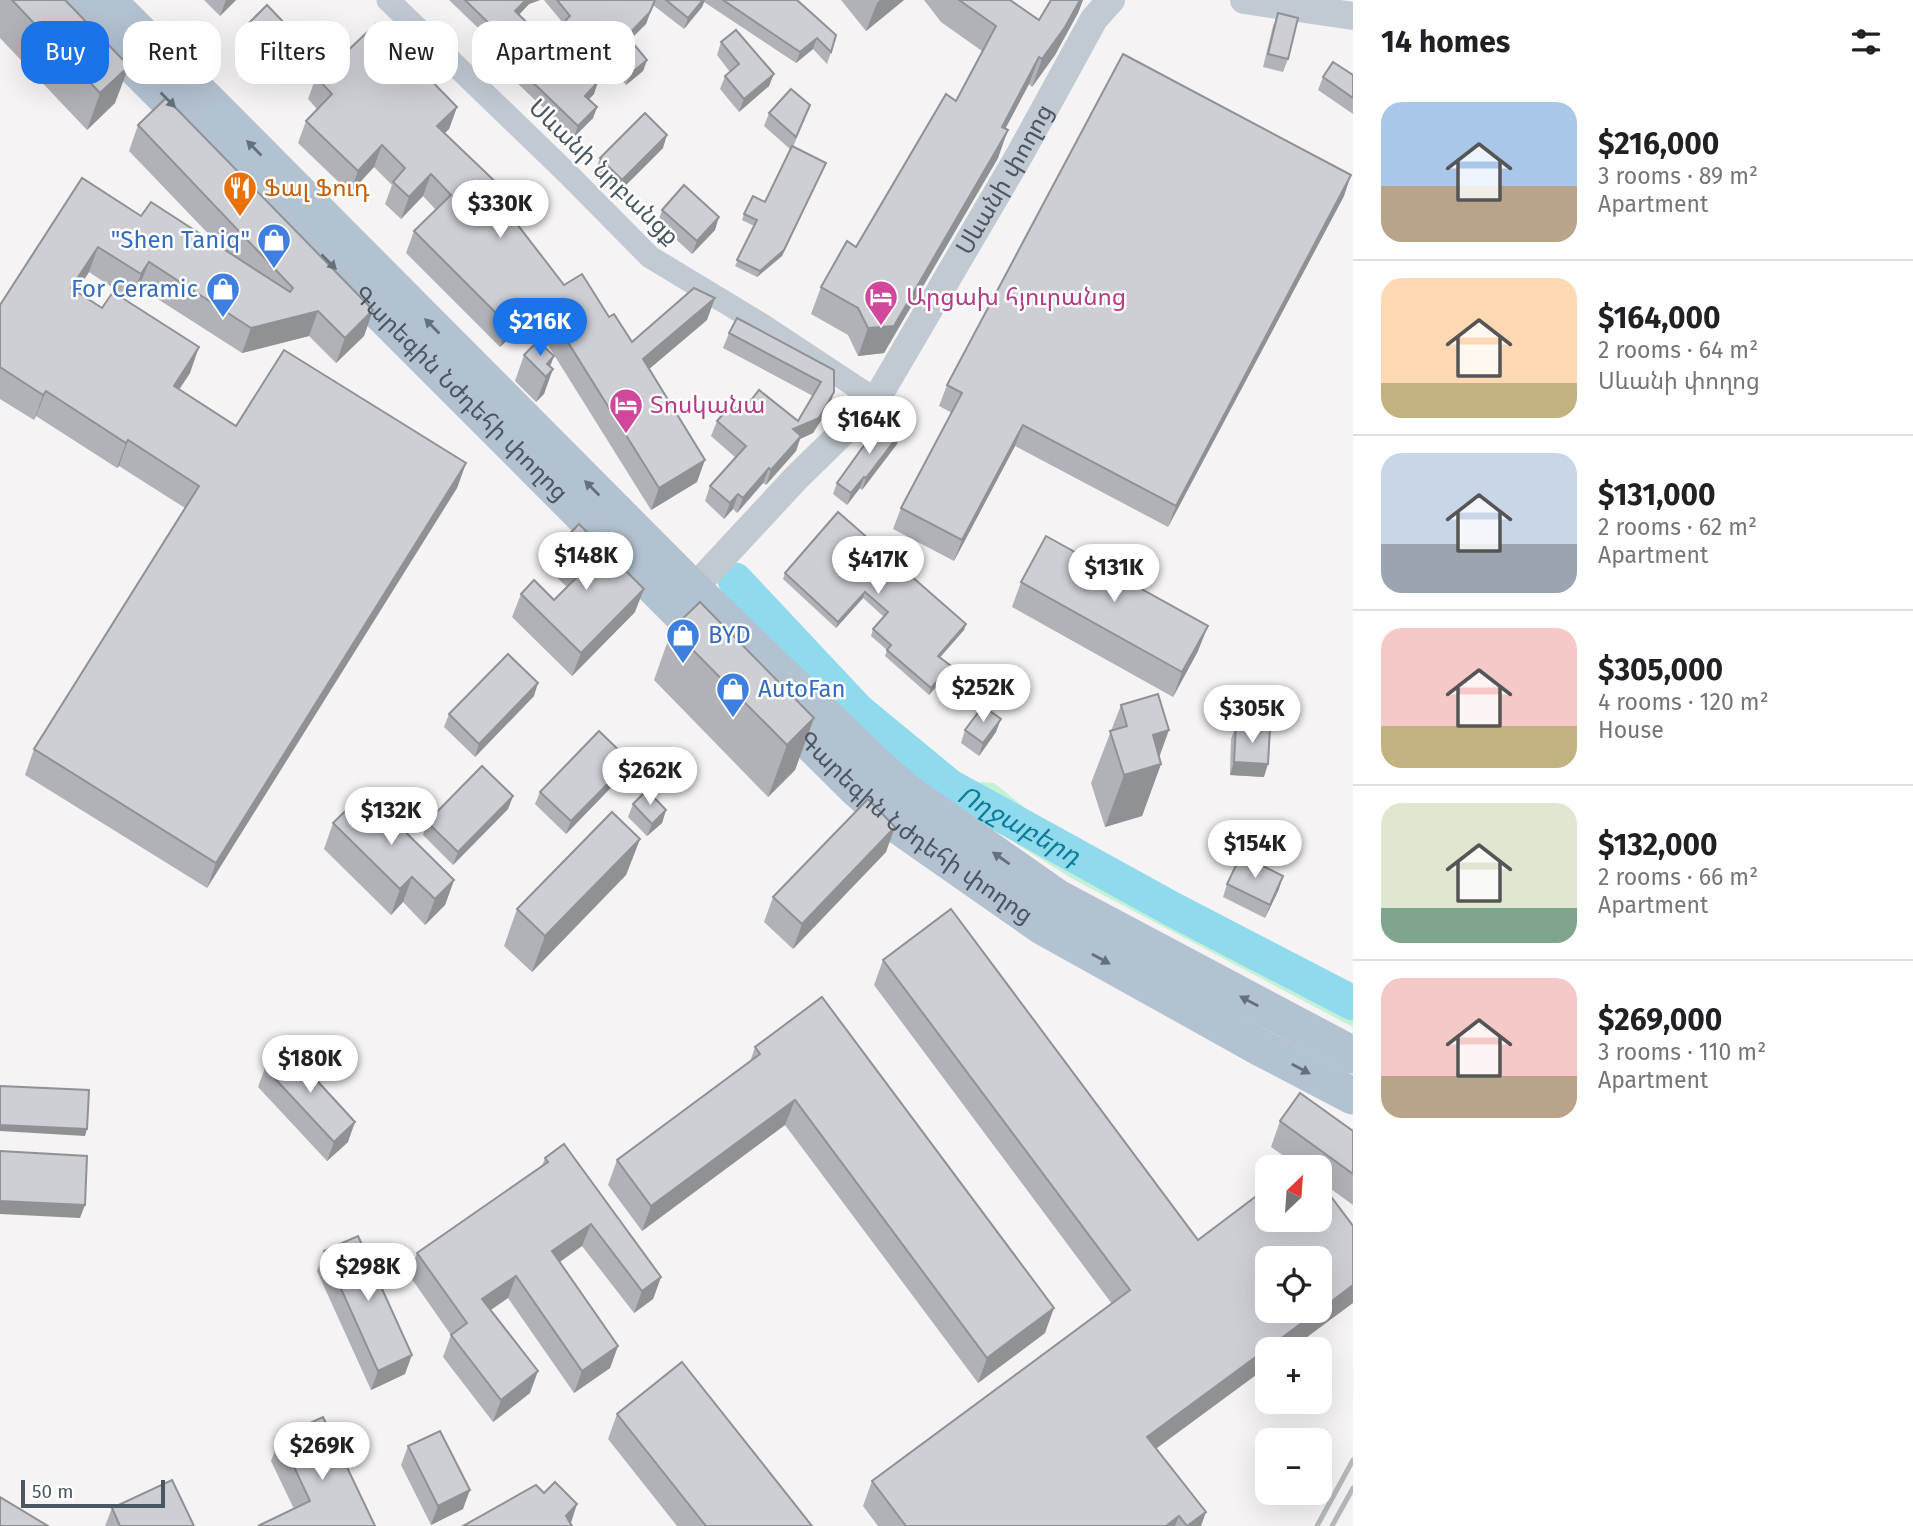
<!DOCTYPE html>
<meta charset="utf-8">
<style>
:root{--surface:#fff;--page:#f2f2f2;--text:#202124;--muted:#757577;--line:#e0e0e0;--accent:#1a73e8}
body{margin:0;font-family:"Fira Sans","Noto Sans Armenian",sans-serif;background:var(--page);color:var(--text);height:100vh;display:flex;flex-direction:column;font-size:26px;white-space:nowrap}
*{box-sizing:border-box;margin:0}
p{font-size:23px;color:var(--muted)}
.icon{flex:none;width:38px;height:38px;fill:none;stroke:currentColor;stroke-width:2;stroke-linecap:round;stroke-linejoin:round}
.map{position:relative;flex:1;overflow:hidden}
.drawer{display:flex;flex-direction:column;background:var(--surface);width:560px}
.drawer>*{flex:none}
.top-card{position:absolute;left:21px;top:21px;width:665px;height:63px;display:flex;gap:14px}
.needle{width:46px;rotate:25deg}
.controls{position:absolute;left:1255px;top:1155px;display:grid;gap:14px}
.controls a{display:grid;place-items:center;width:77px;height:77px;border-radius:14px;background:var(--surface);box-shadow:0 7px 28px #0002;font-size:35px}
.scale{position:absolute;left:21px;bottom:18px;width:144px;box-sizing:border-box;padding-left:7px;border:4px solid #4a5661;border-top:0;font-size:19px;line-height:24px;white-space:nowrap;color:#4a5661;-webkit-text-stroke:5px #fff;paint-order:stroke}
.price{position:absolute;translate:-50% -60px;padding:0 16px;border-radius:24px;background:#fff;color:#222;font-size:23px;line-height:46px;filter:drop-shadow(0 2px 4px #0008)}
.price::after{content:'';position:absolute;left:50%;top:42px;width:21px;height:16px;margin-left:-10px;background:inherit;clip-path:polygon(0 0,100% 0,50% 100%)}
.price.current{background:var(--accent);color:#fff}
ul{padding:0;list-style:none}
li{display:flex;align-items:center;gap:21px;height:175px;padding:0 28px}
li+li{border-top:2px solid var(--line)}
li span{display:grid;place-items:center;flex:none;width:196px;height:140px;border-radius:21px;color:#555}
li>.icon{margin-inline-start:auto}
span .icon{width:84px;height:84px;fill:#fffc;stroke-width:1}
li b{font-size:30px}
h2{display:flex;justify-content:space-between;align-items:center;height:84px;padding:0 28px;font-size:30px}
.tag{padding:0 24px;border-radius:21px;background:var(--surface);box-shadow:0 7px 28px #0002;font-size:24px;line-height:63px}
.tag.current{background:var(--accent);color:#fff}
main{display:flex;flex:1;min-height:0}
.map>svg:first-child{display:block}
.green{fill:#c3f1d5}
.lines{fill:none;stroke-linecap:round;stroke-linejoin:round}
.river{stroke:#90daee;stroke-width:35}
.minor{stroke:#c1cad2;stroke-width:23}
.tertiary{stroke:#c1cad2;stroke-width:28}
.primary{stroke:#b3c2d1;stroke-width:37}
.rail{stroke:#b5b8bd;stroke-width:5}
.wall{fill:#b0b2b7}
.shaded-wall{fill:#909195}
.building{fill:#cdcfd5;stroke:#909195;stroke-width:2}
.oneway{fill:#64717d}
.labels{text-anchor:middle;dominant-baseline:central;stroke-width:5;stroke-linejoin:round;paint-order:stroke}
.street-label{font-size:24px;fill:#4a5661;stroke:#fff}
.food-label{font-size:24px;fill:#c56008;stroke:#fff;text-anchor:start}
.shop-label{font-size:24px;fill:#366cbe;stroke:#fff;text-anchor:end}
.hotel-label{font-size:24px;fill:#b23c85;stroke:#fff;text-anchor:start}
.water-label{font-size:26px;font-style:italic;fill:#0c7c9b;stroke:#fff}
</style>
<main>
<div class="map">
<svg width="1353" height="1526" viewBox="0 0 1353 1526">
<rect width="100%" height="100%" fill="#f5f3f3"/>
<polygon class="green" points="981,782 994,783 1061,837 1093,857 1119,867 1152,885 1171,893 1199,914 1353,995 1353,1027 1073,879 1018,845 956,797 966,788"/>
<g class="lines">
<path class="river" id="s1" d="M 735,580 L 858,711 L 949,786 L 1172,909 L 1353,1003"/>
<polyline class="minor" points="388,0 568,174 650,257 761,324 876,400"/>
<g class="tertiary">
<polyline points="1244,0 1353,16"/>
<path id="s2" d="M 679,604 L 797,477 L 876,400 L 1020,154 L 1094,19 L 1111,0"/>
</g>
<g class="primary">
<path id="s3" d="M 68,0 L 720,653"/>
<polyline points="107,0 692,588 878,767 908,793 1056,897 1353,1055"/>
<path id="s4" d="M 771,704 L 857,789 L 899,826 L 1042,926 L 1261,1048 L 1353,1096"/>
</g>
<g class="rail">
<polyline points="1317,1526 1353,1460"/>
<polyline points="1332,1526 1353,1488"/>
</g>
</g>
<g class="wall">
<polygon points="0,0 65,0 115,103 87,130 0,38"/>
<polygon points="204,0 236,0 220,16"/>
<polygon points="449,0 540,0 529,4 519,15 546,41 563,23 544,0 797,0 831,52 827,64 813,49 796,63 704,2 702,7 684,29 653,5 646,24 630,39 647,60 643,71 626,85 608,62 593,78 594,94 589,99 597,107 593,118 574,137 515,81 520,68"/>
<polygon points="841,0 904,0 866,31"/>
<polygon points="924,0 1010,0 1039,20 1051,0 1083,0 1078,13 1055,55 1032,87 1029,84 1005,129 998,158 884,353 858,356 848,335 811,314 821,287 856,247 956,101 982,51 941,22"/>
<polygon points="1278,13 1288,59 1283,72 1263,67 1273,26"/>
<polygon points="244,28 285,42 262,64 239,40"/>
<polygon points="721,42 769,86 739,112 720,89 725,76 730,72 717,55"/>
<polygon points="342,56 457,107 449,129 445,133 505,191 501,202 564,285 609,317 632,342 707,320 649,369 697,482 651,510 541,334 530,341 521,327 500,347 406,253 414,231 436,210 423,196 401,219 385,204 392,185 374,167 350,193 298,143 306,121 317,109 308,99 316,77"/>
<polygon points="1353,75 1353,114 1318,90 1323,77"/>
<polygon points="769,113 805,118 793,147 826,163 782,256 757,277 735,266 754,226 742,220 744,214 765,202 790,149 764,126"/>
<polygon points="138,125 373,310 364,336 336,363 309,336 242,353 139,287 131,300 89,272 76,292 190,373 179,389 236,426 466,463 457,488 207,888 25,775 34,749 185,508 119,466 117,468 36,416 34,420 0,399 0,305 141,216 221,247 129,151"/>
<polygon points="663,148 618,193 595,171 600,158"/>
<polygon points="1344,196 1168,527 1015,446 954,561 893,529 901,508 952,413 939,406 947,385"/>
<polygon points="662,210 715,230 692,254 658,223"/>
<polygon points="729,333 834,370 829,408 813,433 800,439 796,451 766,485 763,483 737,513 733,509 724,519 705,501 710,486 736,458 711,436 717,421 741,413 798,421 813,396 723,348"/>
<polygon points="524,355 550,367 544,394 536,402 515,381"/>
<polygon points="901,432 897,444 862,490 860,488 847,505 833,494 837,483"/>
<polygon points="838,512 966,624 964,630 940,657 951,666 948,673 929,695 885,656 887,650 871,636 873,629 884,617 863,598 836,628 783,579 785,573"/>
<polygon points="558,546 635,612 572,676 512,617 521,594 554,600 567,587 549,570"/>
<polygon points="1021,582 1198,651 1173,697 1012,607"/>
<polygon points="672,629 814,718 795,770 768,797 654,680"/>
<polygon points="534,696 475,757 444,727 449,714"/>
<polygon points="1121,705 1159,757 1161,764 1142,816 1105,827 1091,783"/>
<polygon points="1236,726 1264,777 1230,775 1231,739"/>
<polygon points="965,730 996,732 979,756 961,743"/>
<polygon points="630,761 625,773 566,834 535,804 540,792"/>
<polygon points="513,796 508,809 453,865 423,835 427,822"/>
<polygon points="633,804 666,810 662,823 647,836 628,817"/>
<polygon points="333,823 454,880 445,905 425,925 403,902 391,915 324,849"/>
<polygon points="640,839 626,875 532,972 504,946 517,909"/>
<polygon points="886,852 793,949 764,922 773,897"/>
<polygon points="1227,884 1279,889 1265,918 1223,897"/>
<polygon points="883,960 1198,1240 1156,1449 1201,1526 878,1526 863,1506 872,1481 1112,1304 874,985"/>
<polygon points="755,1047 1045,1333 978,1383 785,1125 642,1231 608,1185 617,1160 750,1062"/>
<polygon points="265,1068 348,1142 327,1161 258,1087"/>
<polygon points="1280,1121 1353,1131 1353,1205 1320,1181 1320,1167 1295,1167 1298,1166 1271,1147"/>
<polygon points="545,1158 661,1277 653,1299 634,1313 582,1246 560,1262 618,1346 610,1368 574,1393 508,1298 491,1310 530,1393 493,1422 443,1357 451,1335 409,1275 417,1253 542,1166"/>
<polygon points="324,1251 405,1374 371,1390 317,1271"/>
<polygon points="617,1414 812,1526 677,1526 608,1439"/>
<polygon points="280,1437 375,1526 294,1509 271,1461"/>
<polygon points="408,1446 463,1509 431,1525 401,1465"/>
<polygon points="112,1508 194,1526 105,1526"/>
</g>
<g class="shaded-wall">
<polygon points="226,0 236,0 220,16"/>
<polygon points="526,0 540,0 529,4 511,23 515,11"/>
<polygon points="655,0 646,24 623,47 627,36"/>
<polygon points="703,0 705,0 702,7 684,29 688,18"/>
<polygon points="880,0 904,0 866,31 877,3"/>
<polygon points="1080,0 1083,0 1078,13 1055,55 1032,87 1042,59"/>
<polygon points="290,29 285,42 262,64 267,51"/>
<polygon points="817,38 813,49 796,63 800,52"/>
<polygon points="612,51 608,62 585,86 589,74"/>
<polygon points="1039,57 1029,84 992,154 1002,127"/>
<polygon points="647,60 643,71 626,85 630,74"/>
<polygon points="129,66 115,103 87,130 100,93"/>
<polygon points="774,74 769,86 739,112 744,99"/>
<polygon points="598,82 594,94 581,107 585,96"/>
<polygon points="457,107 449,129 429,148 437,126"/>
<polygon points="597,107 593,118 574,137 578,126"/>
<polygon points="1008,130 998,158 884,353 858,356 868,328"/>
<polygon points="667,135 663,148 618,193 622,180"/>
<polygon points="382,145 374,167 350,193 358,171"/>
<polygon points="826,163 782,256 757,277 760,271"/>
<polygon points="431,174 423,196 401,219 409,197"/>
<polygon points="1351,175 1344,196 1168,527 1176,506"/>
<polygon points="505,191 497,213 497,198"/>
<polygon points="719,217 715,230 692,254 697,241"/>
<polygon points="98,247 89,272 62,314 71,288"/>
<polygon points="149,262 139,287 131,300 141,274"/>
<polygon points="715,298 707,320 635,381 643,359"/>
<polygon points="529,304 521,327 500,347 508,325"/>
<polygon points="373,310 364,336 336,363 345,338"/>
<polygon points="318,311 309,336 242,353 251,328"/>
<polygon points="549,312 541,334 530,341 538,319"/>
<polygon points="199,347 190,373 165,411 174,386"/>
<polygon points="554,356 547,375 553,369 544,394 536,402 546,377 547,364"/>
<polygon points="46,391 36,416 34,420 43,395"/>
<polygon points="834,392 829,408 813,433 800,439 796,451 766,485 771,470 793,429"/>
<polygon points="1023,425 1015,446 954,561 962,540"/>
<polygon points="901,432 897,444 862,490 866,478"/>
<polygon points="128,440 119,466 117,468 126,443"/>
<polygon points="705,460 697,482 651,510 659,488"/>
<polygon points="466,463 457,488 207,888 216,863"/>
<polygon points="769,468 763,483 737,513 743,498"/>
<polygon points="864,477 860,488 847,505 851,493"/>
<polygon points="738,494 733,509 724,519 730,503"/>
<polygon points="644,589 635,612 572,676 581,653"/>
<polygon points="865,592 863,598 836,628 838,622"/>
<polygon points="966,624 964,630 936,662 938,656"/>
<polygon points="1208,626 1198,651 1173,697 1182,672"/>
<polygon points="951,666 948,673 929,695 931,688"/>
<polygon points="538,683 534,696 475,757 479,744"/>
<polygon points="814,718 795,770 768,797 787,745"/>
<polygon points="1001,719 996,732 979,756 983,743"/>
<polygon points="1169,730 1156,766 1161,764 1142,816 1105,827 1124,775 1153,735"/>
<polygon points="630,761 625,773 566,834 571,821"/>
<polygon points="1234,762 1268,764 1264,777 1230,775"/>
<polygon points="513,796 508,809 453,865 458,852"/>
<polygon points="666,810 662,823 647,836 652,824"/>
<polygon points="895,827 886,852 793,949 802,924"/>
<polygon points="640,839 626,875 532,972 545,936"/>
<polygon points="1283,876 1279,889 1265,918 1270,905"/>
<polygon points="412,877 403,902 391,915 400,889"/>
<polygon points="454,880 445,905 425,925 435,899"/>
<polygon points="795,1100 785,1125 642,1231 651,1206"/>
<polygon points="355,1122 348,1142 327,1161 334,1142"/>
<polygon points="0,1125 87,1129 85,1136 0,1131"/>
<polygon points="0,1201 85,1205 80,1218 0,1214"/>
<polygon points="591,1224 582,1246 544,1273 552,1251"/>
<polygon points="516,1276 508,1298 474,1321 482,1299"/>
<polygon points="661,1277 653,1299 634,1313 642,1291"/>
<polygon points="1353,1285 1353,1303 1291,1349 1267,1349 1267,1367 1138,1462 1147,1437 1318,1311 1320,1311 1320,1310"/>
<polygon points="1054,1308 1045,1333 978,1383 987,1358"/>
<polygon points="618,1346 610,1368 574,1393 582,1371"/>
<polygon points="412,1355 405,1374 371,1390 378,1371"/>
<polygon points="538,1371 530,1393 493,1422 501,1400"/>
<polygon points="470,1490 463,1509 431,1525 438,1506"/>
<polygon points="577,1504 570,1526 566,1516"/>
<polygon points="1206,1512 1201,1526 1187,1526"/>
<polygon points="1179,1516 1175,1526 1166,1526"/>
</g>
<g class="building">
<polygon points="12,0 65,0 129,66 100,93"/>
<polygon points="465,0 526,0 515,11 546,41 570,16 557,0 655,0 650,12 627,36 647,60 630,74 612,51 589,74 598,82 585,96 597,107 578,126 519,69 527,60"/>
<polygon points="666,0 703,0 688,18"/>
<polygon points="723,0 797,0 836,35 831,52 817,38 800,52"/>
<polygon points="959,0 1010,0 1039,20 1051,0 1080,0 1065,27 1042,59 1039,57 1002,127 1008,130 894,326 868,328 858,308 821,287 847,241 856,247 946,94 956,101 996,26"/>
<polygon points="267,5 290,29 267,51 244,28"/>
<polygon points="1278,13 1298,18 1288,59 1268,54"/>
<polygon points="376,24 457,107 437,126 505,191 497,198 564,285 582,274 609,317 614,314 632,342 694,288 715,298 643,359 705,460 659,488 549,312 538,319 529,304 508,325 414,231 451,195 431,174 409,197 393,182 405,168 382,145 358,171 306,121 332,94 316,77 340,54 342,56"/>
<polygon points="736,30 774,74 744,99 725,76 739,64 721,42"/>
<polygon points="1123,54 1351,175 1176,506 1023,425 962,540 901,508 962,393 947,385"/>
<polygon points="1333,62 1353,75 1353,98 1323,77"/>
<polygon points="791,89 810,105 796,137 769,113"/>
<polygon points="166,98 373,310 345,338 318,311 251,328 149,262 141,274 98,247 71,288 102,308 113,292 199,347 174,386 236,426 284,350 466,463 216,863 34,749 199,486 128,440 126,443 46,391 43,395 0,367 0,305 82,178 141,216 151,202 290,292 293,288 138,125"/>
<polygon points="645,113 667,135 622,180 600,158"/>
<polygon points="792,146 826,163 784,250 760,271 737,260 757,220 744,214 753,196 765,202"/>
<polygon points="684,185 719,217 697,241 662,210"/>
<polygon points="737,318 834,370 834,392 819,418 793,429 801,436 771,470 769,468 743,498 738,494 730,503 710,486 746,446 717,421 731,405 741,413 759,390 798,421 821,382 729,333"/>
<polygon points="538,341 554,356 547,364 553,369 546,377 524,355"/>
<polygon points="883,419 901,432 866,478 864,477 851,493 837,483"/>
<polygon points="838,512 966,624 938,656 951,666 931,688 887,650 891,645 873,629 888,612 865,592 838,622 785,573"/>
<polygon points="579,524 644,589 581,653 521,594 534,580 554,600 583,571 558,546"/>
<polygon points="1046,536 1208,626 1182,672 1021,582"/>
<polygon points="700,602 814,718 787,745 672,629"/>
<polygon points="508,654 538,683 479,744 449,714"/>
<polygon points="1158,694 1169,730 1153,735 1161,764 1124,775 1110,731 1127,726 1121,705"/>
<polygon points="983,706 1001,719 983,743 965,730"/>
<polygon points="1236,726 1270,728 1268,764 1234,762"/>
<polygon points="599,731 630,761 571,821 540,792"/>
<polygon points="482,766 513,796 458,852 427,822"/>
<polygon points="647,790 666,810 652,824 633,804"/>
<polygon points="365,792 454,880 435,899 412,877 400,889 333,823"/>
<polygon points="868,799 895,827 802,924 773,897"/>
<polygon points="612,812 640,839 545,936 517,909"/>
<polygon points="1241,855 1283,876 1270,905 1227,884"/>
<polygon points="951,909 1198,1240 1267,1188 1267,1220 1320,1220 1320,1182 1353,1226 1353,1285 1320,1310 1320,1258 1267,1258 1267,1311 1318,1311 1147,1437 1206,1512 1187,1526 1179,1516 1166,1526 906,1526 872,1481 1130,1290 883,960"/>
<polygon points="822,997 1054,1308 987,1358 795,1100 651,1206 617,1160 760,1054 755,1047"/>
<polygon points="287,1048 355,1122 334,1142 265,1068"/>
<polygon points="0,1086 89,1090 87,1129 0,1125"/>
<polygon points="1300,1093 1353,1131 1353,1174 1280,1121"/>
<polygon points="564,1144 661,1277 642,1291 591,1224 552,1251 618,1346 582,1371 516,1276 482,1299 538,1371 501,1400 451,1335 467,1323 417,1253 548,1162 545,1158"/>
<polygon points="0,1151 87,1156 85,1205 0,1201"/>
<polygon points="1304,1161 1309,1167 1295,1167"/>
<polygon points="358,1236 412,1355 378,1371 324,1251"/>
<polygon points="682,1362 812,1526 706,1526 617,1414"/>
<polygon points="323,1417 375,1526 258,1526 310,1501 280,1437"/>
<polygon points="440,1431 470,1490 438,1506 408,1446"/>
<polygon points="172,1480 194,1526 120,1526 112,1508"/>
<polygon points="555,1482 577,1504 566,1516 572,1526 463,1526 536,1485 544,1493"/>
<polygon points="0,1497 48,1526 0,1526"/>
</g>
<defs><path id="oneway-solid" d="M-6-.8H1V-3.2L6.5 0L1 3.2V.8H-6Z" transform="scale(1.75)"/></defs>
<g class="oneway">
<use href="#oneway-solid" transform="translate(168 100) rotate(45)"/>
<use href="#oneway-solid" transform="translate(254 148) rotate(-135)"/>
<use href="#oneway-solid" transform="translate(329 262) rotate(45)"/>
<use href="#oneway-solid" transform="translate(432 326) rotate(-135)"/>
<use href="#oneway-solid" transform="translate(592 488) rotate(-135)"/>
<use href="#oneway-solid" transform="translate(1001 858) rotate(-145)"/>
<use href="#oneway-solid" transform="translate(1101 959) rotate(29)"/>
<use href="#oneway-solid" transform="translate(1249 1001) rotate(-152)"/>
<use href="#oneway-solid" transform="translate(1301 1069) rotate(28)"/>
</g>
<defs>
<g id="restaurant-pin" transform="scale(1.75)"><path d="M0 17L-7.5 6A9.5 9.5 0 1 1 7.5 6Z" fill="#e8710a" stroke="#fff"/><path d="M-5-6h1v4h1v-4h1v4h1v-4h1v5L-1.5 .5V6h-2V.5L-5-1ZM5-6V6H3V1.5H1.5Q1.5-4 5-6Z" fill="#fff"/></g>
<g id="shop-pin" transform="scale(1.75)"><path d="M0 17L-7.5 6A9.5 9.5 0 1 1 7.5 6Z" fill="#3f7fe0" stroke="#fff"/><path d="M-5-2.5h2.3a2.7 3.5 0 0 1 5.4 0H5L5.5 6h-11ZM-1.5-2.5h3a1.5 2.3 0 0 0-3 0Z" fill="#fff"/></g>
<g id="hotel-pin" transform="scale(1.75)"><path d="M0 17L-7.5 6A9.5 9.5 0 1 1 7.5 6Z" fill="#d1479c" stroke="#fff"/><path d="M-6-4.5h1.5V1H6V5H4.5V3h-9V5H-6ZM-4 0a1.8 1.8 0 1 1 3.6 0ZM.5 0V-2.5h3Q6-2.5 6 0Z" fill="#fff"/></g>
</defs>
<g fill-rule="evenodd">
<use href="#restaurant-pin" x="240" y="188"/>
<use href="#shop-pin" x="274" y="240"/>
<use href="#shop-pin" x="223" y="289"/>
<use href="#hotel-pin" x="881" y="297"/>
<use href="#hotel-pin" x="626" y="405"/>
<use href="#shop-pin" x="683" y="635"/>
<use href="#shop-pin" x="733" y="689"/>
</g>
<g class="labels">
<g class="street-label">
<text transform="translate(604 172) rotate(44)">Սևանի նրբանցք</text>
<text stroke="none"><textPath href="#s2" startOffset="539">Սևանի փողոց</textPath></text>
<text stroke="none"><textPath href="#s3" startOffset="556">Գարեգին Նժդեհի փողոց</textPath></text>
<text stroke="none"><textPath href="#s4" startOffset="191">Գարեգին Նժդեհի փողոց</textPath></text>
</g>
<g class="food-label">
<text x="264" y="188">Ֆալ Ֆուդ</text>
</g>
<g class="shop-label">
<text x="250" y="240">"Shen Taniq"</text>
<text x="198" y="289">For Ceramic</text>
<text x="708" y="635" text-anchor="start">BYD</text>
<text x="758" y="689" text-anchor="start">AutoFan</text>
</g>
<g class="hotel-label">
<text x="906" y="297">Արցախ հյուրանոց</text>
<text x="650" y="405">Տոսկանա</text>
</g>
<g class="water-label">
<text stroke="none"><textPath href="#s1" startOffset="378">Ողջաբերդ</textPath></text>
</g>
</g>
</svg>
<div class="controls">
<a><svg class="needle" viewBox="-14 -14 28 28"><path d="M0-13l5 13h-10z" fill="#e53935"/><path d="M0 13l5-13h-10z" fill="#757577"/></svg></a>
<a><svg class="icon" aria-label="locate" viewBox="0 0 24 24"><circle cx="12" cy="12" r="6"/><path d="M12 2v4M12 18v4M2 12h4M18 12h4"/></svg></a>
<a>+</a>
<a>−</a>
</div>
<div class="scale">50 m</div>
<b class="price" style="left:500px;top:240px">$330K</b>
<b class="price current" style="left:540px;top:358px">$216K</b>
<b class="price" style="left:869px;top:456px">$164K</b>
<b class="price" style="left:586px;top:592px">$148K</b>
<b class="price" style="left:878px;top:596px">$417K</b>
<b class="price" style="left:1114px;top:604px">$131K</b>
<b class="price" style="left:983px;top:724px">$252K</b>
<b class="price" style="left:1252px;top:745px">$305K</b>
<b class="price" style="left:650px;top:807px">$262K</b>
<b class="price" style="left:391px;top:847px">$132K</b>
<b class="price" style="left:1255px;top:880px">$154K</b>
<b class="price" style="left:310px;top:1095px">$180K</b>
<b class="price" style="left:368px;top:1303px">$298K</b>
<b class="price" style="left:322px;top:1482px">$269K</b>
<div class="top-card">
<a class="tag current">Buy</a>
<a class="tag">Rent</a>
<a class="tag">Filters</a>
<a class="tag">New</a>
<a class="tag">Apartment</a>
</div>
</div>
<section class="drawer">
<h2>14 homes<svg class="icon" aria-label="filters" viewBox="0 0 24 24"><path d="M4 7h16M4 17h16"/><circle cx="9" cy="7" r="2"/><circle cx="15" cy="17" r="2"/></svg></h2>
<ul>
<li><span style="background:linear-gradient(#a9c7e8 60%,#b9a48a 0)"><svg class="icon" aria-label="home" viewBox="0 0 24 24"><path d="M3 11l9-7 9 7M6 9v11h12V9"/></svg></span><div><b>$216,000</b><p>3 rooms · 89 m²</p><p>Apartment</p></div></li>
<li><span style="background:linear-gradient(#ffd9b3 75%,#c2b280 0)"><svg class="icon" aria-label="home" viewBox="0 0 24 24"><path d="M3 11l9-7 9 7M6 9v11h12V9"/></svg></span><div><b>$164,000</b><p>2 rooms · 64 m²</p><p>Սևանի փողոց</p></div></li>
<li><span style="background:linear-gradient(#c9d6e8 65%,#9aa5b1 0)"><svg class="icon" aria-label="home" viewBox="0 0 24 24"><path d="M3 11l9-7 9 7M6 9v11h12V9"/></svg></span><div><b>$131,000</b><p>2 rooms · 62 m²</p><p>Apartment</p></div></li>
<li><span style="background:linear-gradient(#f6c9c9 70%,#c2b280 0)"><svg class="icon" aria-label="home" viewBox="0 0 24 24"><path d="M3 11l9-7 9 7M6 9v11h12V9"/></svg></span><div><b>$305,000</b><p>4 rooms · 120 m²</p><p>House</p></div></li>
<li><span style="background:linear-gradient(#dfe7d0 75%,#7fa58c 0)"><svg class="icon" aria-label="home" viewBox="0 0 24 24"><path d="M3 11l9-7 9 7M6 9v11h12V9"/></svg></span><div><b>$132,000</b><p>2 rooms · 66 m²</p><p>Apartment</p></div></li>
<li><span style="background:linear-gradient(#f6c9c9 70%,#b9a48a 0)"><svg class="icon" aria-label="home" viewBox="0 0 24 24"><path d="M3 11l9-7 9 7M6 9v11h12V9"/></svg></span><div><b>$269,000</b><p>3 rooms · 110 m²</p><p>Apartment</p></div></li>
</ul>
</section>
</main>
